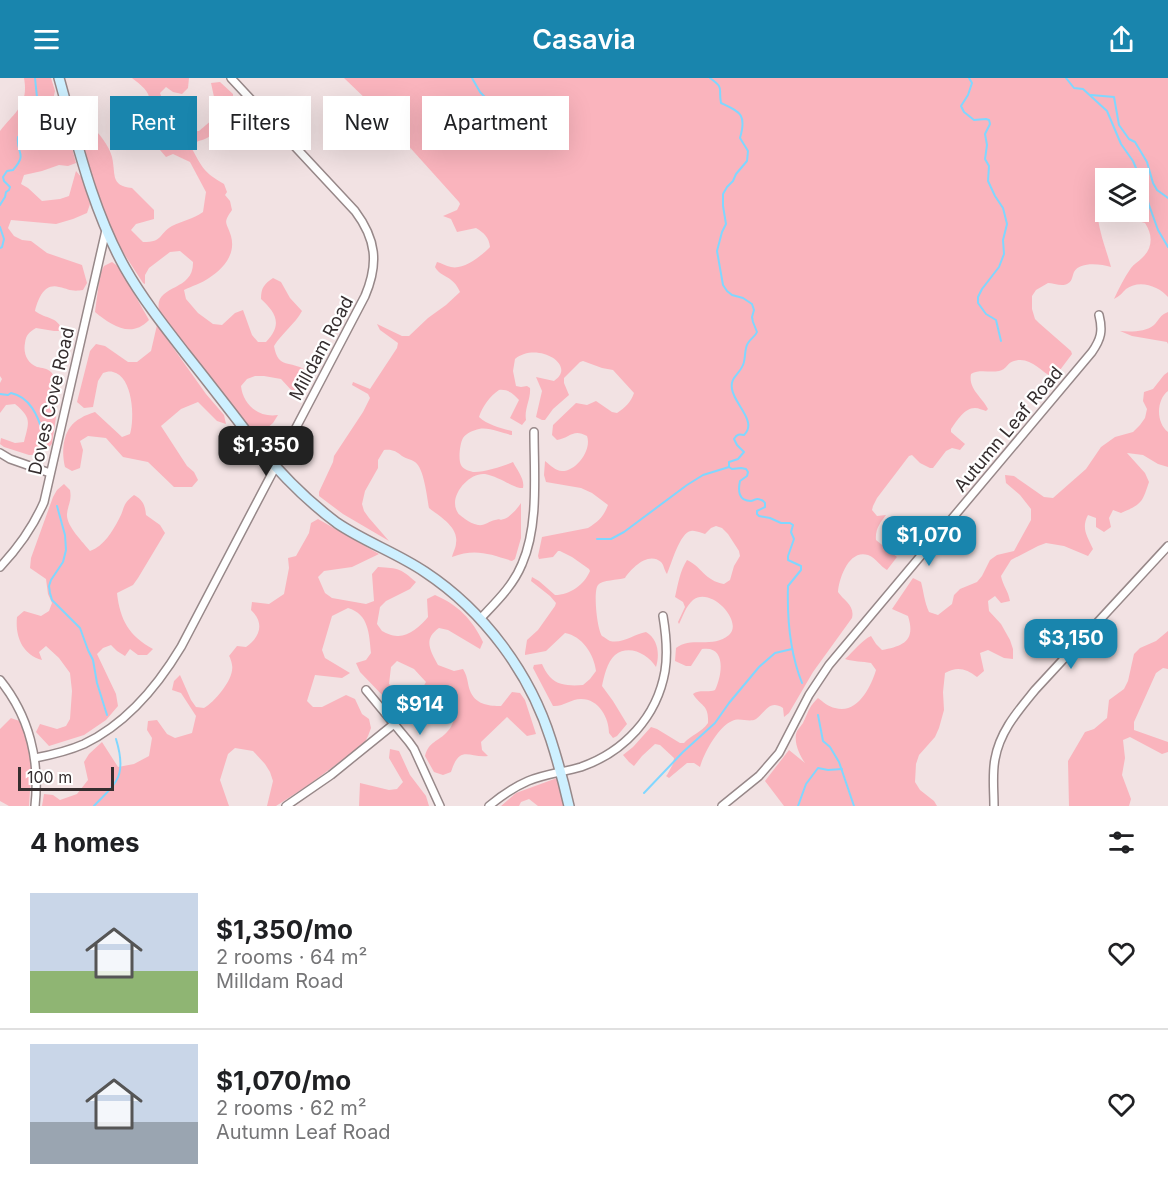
<!DOCTYPE html>
<meta charset="utf-8">
<style>
:root{--surface:#fff;--page:#f6f6f6;--text:#202124;--muted:#757577;--line:#e0e0e0;--accent:#1985ad}
body{margin:0;font-family:Inter,sans-serif;background:var(--page);color:var(--text);height:100vh;display:flex;flex-direction:column;font-size:22px;white-space:nowrap}
*{box-sizing:border-box;margin:0}
p{font-size:20px;color:var(--muted)}
.icon{flex:none;width:33px;height:33px;fill:none;stroke:currentColor;stroke-width:2;stroke-linecap:round;stroke-linejoin:round}
.map{position:relative;height:728px;overflow:hidden}
.side{display:flex;flex-direction:column;background:var(--surface);flex:1}
.side>*{flex:none}
.banner{position:absolute;left:18px;top:18px;width:600px;height:54px;display:flex;gap:12px}
.buttons{position:absolute;left:1095px;top:90px;display:grid;gap:12px}
.buttons a{display:grid;place-items:center;width:54px;height:54px;border-radius:0px;background:var(--surface);box-shadow:0 6px 24px #0002;font-size:30px}
.scale{position:absolute;left:18px;bottom:15px;width:96px;box-sizing:border-box;padding-left:6px;border:3px solid #352e2f;border-top:0;font-size:16px;line-height:21px;white-space:nowrap;color:#352e2f;-webkit-text-stroke:4px #fff;paint-order:stroke}
.price{position:absolute;translate:-50% -51px;padding:0 14px;border-radius:12px;background:var(--accent);color:#fff;font-size:20px;line-height:39px;filter:drop-shadow(0 2px 3px #0008)}
.price::after{content:'';position:absolute;left:50%;top:36px;width:18px;height:14px;margin-left:-9px;background:inherit;clip-path:polygon(0 0,100% 0,50% 100%)}
.price.current{background:#222;color:#fff}
ul{padding:0;list-style:none}
li{display:flex;align-items:center;gap:18px;height:150px;padding:0 30px}
li+li{border-top:2px solid var(--line)}
li span{display:grid;place-items:center;flex:none;width:168px;height:120px;border-radius:0px;color:#555}
li>.icon{margin-inline-start:auto}
span .icon{width:72px;height:72px;fill:#fffc;stroke-width:1}
li b{font-size:26px}
h2{display:flex;justify-content:space-between;align-items:center;height:72px;padding:0 30px;font-size:26px}
.pill{padding:0 21px;border-radius:0px;background:var(--surface);box-shadow:0 6px 24px #0002;font-size:21px;line-height:54px}
.pill.current{background:var(--accent);color:#fff}
header{display:flex;justify-content:space-between;align-items:center;height:78px;padding:0 30px;background:var(--accent);color:#fff;font-size:27px;font-weight:600}
.map>svg:first-child{display:block}
.green{fill:#fab4bd}
.lines{fill:none;stroke-linecap:round;stroke-linejoin:round}
.stream{stroke:#80d7ff;stroke-width:2}
.street-casing{stroke:#978889;stroke-width:10}
.secondary-casing{stroke:#978889;stroke-width:12}
.street{stroke:#fff;stroke-width:7}
.secondary{stroke:#cef0ff;stroke-width:9}
.labels{text-anchor:middle;dominant-baseline:central;stroke-width:4.5;stroke-linejoin:round;paint-order:stroke}
.street-label{font-size:18px;fill:#352e2f;stroke:#fff}
</style>
<header><svg class="icon" aria-label="menu" viewBox="0 0 24 24"><path d="M4 6h16M4 12h16M4 18h16"/></svg>Casavia<svg class="icon" aria-label="share" viewBox="0 0 24 24"><path d="M12 15V3M7 8l5-5 5 5M5 13v7h14v-7"/></svg></header>
<div class="map">
<svg width="1168" height="728" viewBox="0 0 1168 728">
<rect width="100%" height="100%" fill="#f2e2e3"/>
<g class="green">
<path d="M 24,0 L 51,0 L 55,13 L 53,22 L 60,28 L 63,36 L 76,85 L 68,88 L 59,87 L 42,93 L 24,97 L 21,106 L 28,110 L 42,123 L 60,121 L 69,118 L 76,93 L 82,100 L 90,126 L 87,135 L 73,141 L 56,146 L 11,142 L 8,150 L 14,158 L 22,162 L 31,163 L 47,175 L 82,187 L 87,205 L 83,212 C 71,214 69,211 59,209 C 44,205 38,221 35,233 C 47,242 56,237 63,253 L 54,253 L 36,250 C 29,254 26,257 25,265 C 23,275 27,285 37,289 C 42,290 47,290 51,294 C 52,295 56,301 56,302 L 53,311 L 56,339 L 52,366 L 46,372 L 38,377 L 29,377 L 4,369 L 0,366 L 1,360 L 15,365 L 24,364 C 29,344 32,340 15,326 L 6,327 L 0,335 L 0,305 L 2,301 L 0,298 L 0,53 C 15,34 29,27 24,0 Z"/>
<path d="M 132,0 L 189,0 L 188,10 L 182,16 L 173,14 L 166,9 L 160,15 L 166,31 L 181,54 L 199,53 L 213,41 L 217,33 L 211,5 L 220,4 L 233,16 C 233,17 233,25 233,26 C 231,35 216,56 207,60 C 199,64 198,61 191,69 C 202,89 203,94 224,106 L 227,114 L 225,117 L 230,123 L 232,132 C 222,146 227,144 231,158 C 236,176 224,190 209,200 C 202,205 192,208 184,212 L 186,221 L 198,235 L 213,246 L 222,247 L 235,235 L 243,232 L 252,257 L 258,264 L 266,264 C 283,246 276,235 261,221 C 261,210 264,206 273,200 L 281,204 L 290,220 L 302,233 C 295,246 282,255 274,268 C 278,292 291,282 305,292 C 305,303 302,308 293,314 L 281,301 L 264,298 L 255,298 L 247,301 L 241,308 C 243,327 259,340 278,337 L 273,345 L 266,351 C 273,359 275,365 275,375 L 249,349 L 160,236 C 150,205 194,216 193,184 L 180,173 L 170,174 L 149,190 L 145,197 L 145,206 L 143,205 L 119,168 L 94,112 L 80,69 L 82,52 L 90,48 C 99,54 109,68 112,79 C 116,96 110,108 132,110 L 154,132 L 154,141 L 136,146 L 131,152 L 143,164 C 164,164 158,156 172,148 C 182,143 193,141 203,134 L 206,114 L 190,84 L 173,76 L 166,79 L 160,72 L 164,63 L 161,54 L 145,45 L 143,36 C 157,19 146,11 132,0 Z"/>
<path d="M 344,0 L 1168,0 L 1168,219 C 1159,208 1139,201 1126,211 C 1122,215 1120,218 1114,221 C 1119,210 1124,200 1131,190 C 1134,186 1138,184 1142,180 C 1153,170 1153,157 1145,145 L 1134,142 L 1126,144 L 1129,134 L 1138,134 L 1138,100 L 1106,100 L 1105,115 L 1098,123 C 1095,145 1105,167 1111,189 C 1101,186 1080,183 1074,194 C 1072,199 1072,204 1067,206 C 1062,209 1053,205 1048,205 L 1036,212 L 1032,218 L 1032,231 L 1035,241 L 1039,245 L 1071,273 L 1072,276 L 1057,296 L 1052,299 C 1040,293 1030,278 1014,283 C 1008,284 1006,292 999,293 C 989,295 980,291 971,296 C 968,311 982,319 988,331 L 986,333 C 982,332 979,330 975,330 C 964,330 957,343 951,351 L 951,354 L 965,366 L 960,372 L 952,370 L 946,373 L 933,390 L 930,390 L 920,385 L 912,377 L 909,378 L 877,420 L 873,428 L 872,432 L 877,438 L 886,437 C 880,445 875,451 876,462 L 897,479 L 887,492 C 880,488 876,480 868,477 C 849,471 839,500 838,514 C 844,523 855,527 852,540 L 813,594 L 789,635 L 784,639 L 783,630 C 769,621 765,635 756,641 C 749,645 740,639 732,643 C 718,649 704,675 700,689 L 694,685 L 687,685 L 669,700 L 666,698 L 667,697 L 673,686 L 674,680 L 660,667 L 655,666 L 642,678 L 634,688 L 629,684 L 623,677 L 633,669 L 651,649 L 657,651 L 680,665 L 684,665 C 691,657 701,655 708,645 C 709,626 701,629 693,616 C 699,611 708,615 715,612 C 722,598 727,567 702,571 L 691,588 L 686,588 L 675,583 L 676,570 C 691,558 713,571 729,557 C 744,544 711,508 693,522 C 686,528 683,538 679,546 L 678,544 L 685,529 L 683,524 L 675,519 C 678,506 680,493 687,482 C 701,488 705,503 724,506 L 730,502 L 734,488 L 740,478 L 739,473 L 728,456 L 722,450 L 716,448 L 711,450 L 705,456 C 701,455 695,452 691,453 C 680,454 671,487 667,496 C 664,492 664,487 661,484 C 648,473 631,491 625,500 C 618,502 602,502 598,507 C 593,513 597,551 602,558 C 604,559 608,562 610,563 C 623,566 634,556 646,554 C 658,561 660,576 656,589 C 648,576 629,566 615,577 C 607,584 604,599 602,608 L 613,623 L 627,646 L 617,658 L 613,660 L 609,655 C 609,640 599,621 581,621 C 571,621 563,629 553,628 L 533,590 L 534,587 L 542,586 C 544,590 546,595 550,599 C 558,608 572,608 583,607 L 590,601 L 596,593 C 594,576 582,558 565,555 L 546,573 L 525,577 L 525,575 L 527,562 L 538,552 L 555,528 L 556,525 L 550,518 L 531,503 L 532,499 L 539,503 L 555,517 C 570,517 584,507 590,493 L 589,491 L 572,479 L 560,473 L 558,473 L 553,479 L 539,481 L 538,478 L 542,459 L 588,450 C 598,444 604,438 608,427 L 592,415 L 581,410 L 546,404 L 544,397 L 545,383 C 550,387 556,393 562,393 C 577,393 592,371 587,358 C 573,350 570,360 557,362 L 552,357 L 553,347 L 576,325 L 587,327 L 596,323 L 612,334 L 617,335 C 625,330 631,324 634,315 L 613,292 L 602,290 L 583,283 L 580,284 L 564,300 L 564,305 L 569,317 L 553,331 L 545,342 L 542,342 L 536,339 L 542,313 L 536,299 L 554,303 C 578,287 537,263 515,281 L 513,293 L 516,308 L 521,309 L 527,308 L 530,310 C 531,321 524,331 526,342 L 522,347 L 510,340 L 519,322 C 514,316 508,311 499,312 C 490,318 482,329 479,339 C 488,347 500,350 512,353 L 512,357 L 511,357 C 502,355 489,349 479,351 C 474,352 466,355 463,360 C 460,365 458,381 461,387 C 463,391 469,393 473,394 C 482,395 504,388 513,384 C 517,392 525,401 523,410 L 520,410 C 509,407 497,398 485,396 C 469,394 447,419 458,435 C 458,436 464,440 465,441 C 469,444 473,446 478,447 C 485,448 489,443 495,442 C 502,440 498,443 504,441 C 510,439 518,430 521,425 L 521,460 L 515,481 L 512,483 C 490,476 475,470 452,479 C 453,474 456,470 456,465 C 459,449 439,438 429,430 C 427,419 424,390 415,384 C 411,381 406,381 402,378 C 396,373 392,371 384,372 L 378,382 L 378,390 L 365,413 L 362,426 L 364,433 L 369,440 L 389,463 L 343,436 L 319,418 L 319,414 L 333,384 L 334,378 L 363,334 L 370,320 L 368,316 L 352,307 L 353,304 L 370,311 L 397,270 L 398,265 L 380,252 L 377,246 L 402,258 L 409,258 L 428,240 L 446,227 L 460,214 C 453,197 441,200 435,189 L 437,184 C 441,185 446,188 451,189 C 464,192 481,178 490,169 C 489,159 484,155 476,150 L 457,154 L 451,141 L 443,138 L 457,132 L 460,126 L 459,124 L 369,24 Z"/>
<path d="M 112,184 L 119,189 L 149,242 C 131,261 111,247 95,234 L 100,196 L 104,188 Z"/>
<path d="M 1168,234 L 1168,266 L 1167,264 L 1132,258 L 1120,253 C 1130,254 1146,254 1154,247 C 1159,242 1160,237 1168,234 Z"/>
<path d="M 157,247 L 206,316 L 224,337 L 226,346 L 217,343 L 198,324 L 181,331 L 161,348 L 187,388 L 194,394 L 198,402 L 192,409 L 174,409 L 148,384 L 123,379 L 106,360 L 88,358 L 80,363 L 83,372 L 80,390 L 72,393 L 65,389 C 61,371 63,349 81,340 C 85,337 90,336 95,334 L 122,359 L 130,356 C 135,341 133,298 113,294 C 110,293 106,294 103,295 L 98,303 L 93,329 L 84,330 L 77,324 L 90,273 L 96,266 L 105,268 L 128,284 L 137,284 L 151,273 Z"/>
<path d="M 1168,294 L 1168,313 C 1156,322 1156,345 1168,354 L 1168,389 L 1158,386 L 1143,377 L 1127,375 L 1145,395 L 1149,404 C 1142,425 1142,426 1121,435 L 1113,432 L 1109,440 L 1111,449 L 1104,454 L 1096,449 L 1096,440 L 1088,437 C 1081,450 1087,458 1093,471 L 1088,478 L 1064,468 L 1046,465 L 1038,468 L 1011,482 L 1001,498 C 1003,508 1008,512 1010,523 L 1001,525 L 995,518 L 988,523 L 989,533 L 1001,546 L 1010,562 L 1013,571 L 1013,581 L 1004,580 L 988,572 L 980,575 L 984,593 L 977,599 C 966,591 958,588 945,595 L 943,614 L 944,632 L 939,650 L 935,659 L 919,677 L 916,686 L 915,704 L 920,712 L 934,723 L 937,728 L 784,728 L 765,703 L 789,672 L 805,685 C 799,676 793,663 797,653 C 799,650 801,648 803,645 C 809,633 808,630 818,620 C 823,624 829,629 835,630 C 857,637 871,609 876,592 L 871,585 C 862,583 854,584 845,581 C 854,573 862,562 871,558 L 876,566 L 882,572 C 903,568 916,563 908,538 L 892,531 L 913,500 L 921,504 C 924,515 924,523 929,534 L 938,537 L 952,526 L 954,517 L 960,511 L 977,504 L 982,498 L 990,482 L 997,477 L 1014,473 L 1031,442 L 1031,431 L 1020,417 L 1006,405 L 1005,397 L 1014,398 L 1044,419 L 1053,420 L 1086,391 L 1101,369 L 1115,359 L 1133,354 L 1140,347 L 1145,340 L 1147,331 L 1143,323 L 1144,314 L 1153,311 L 1164,297 Z"/>
<path d="M 64,406 L 70,412 C 72,423 68,426 67,436 C 66,448 83,464 90,473 C 104,468 112,454 119,441 C 125,430 122,426 134,417 C 143,422 145,427 146,437 L 160,447 L 165,455 L 138,500 L 133,507 L 117,515 C 120,542 129,558 153,571 L 147,577 L 138,577 L 130,571 L 125,578 L 117,573 L 111,567 L 103,570 L 97,576 L 116,616 L 118,628 L 106,642 L 84,657 L 49,668 L 36,654 L 40,646 L 57,651 L 66,648 L 70,641 L 72,613 L 70,595 L 59,580 L 46,568 L 39,574 L 42,582 C 22,576 15,558 17,539 L 24,533 L 41,538 L 49,533 L 52,525 L 48,516 L 46,501 L 30,490 L 31,480 L 53,419 L 57,412 Z"/>
<path d="M 318,441 L 379,476 L 352,489 L 324,493 L 318,499 L 325,515 L 332,520 L 366,526 L 374,523 L 372,496 L 378,489 C 399,490 401,491 416,504 L 410,511 L 386,523 L 380,529 L 377,546 L 382,553 C 386,555 392,558 397,558 C 408,559 421,548 428,539 L 427,521 L 435,517 C 458,527 472,541 483,564 L 480,571 L 448,552 L 439,550 C 423,561 430,572 438,587 L 454,593 L 463,591 C 469,601 467,607 471,615 C 477,627 490,628 501,628 L 512,614 L 520,615 L 525,622 L 536,656 L 527,658 L 507,639 L 481,664 L 482,672 L 488,678 C 468,680 460,666 451,694 L 443,697 L 434,694 L 425,678 C 429,663 438,664 447,654 C 452,649 454,642 455,636 C 447,621 439,625 424,626 L 417,620 L 426,604 L 414,591 L 397,583 L 391,589 L 389,606 L 396,612 L 394,621 L 385,620 L 360,594 L 356,585 L 366,582 L 371,575 C 369,556 369,536 348,530 L 332,538 L 322,572 L 325,580 L 350,595 L 342,600 L 315,597 L 307,623 L 313,629 L 322,629 L 346,617 L 355,621 L 362,636 L 369,641 L 371,650 L 368,658 L 364,666 L 307,708 L 276,728 L 267,728 L 273,703 L 270,694 L 265,686 L 253,673 L 235,670 L 228,676 L 220,702 L 229,728 L 42,728 L 44,716 L 53,717 L 60,722 L 77,716 L 88,702 L 84,684 L 89,676 L 102,664 L 118,689 L 134,686 L 149,678 L 152,660 L 147,652 L 148,643 L 157,642 L 167,656 L 175,660 L 192,655 L 196,638 L 181,615 L 172,612 L 174,603 L 180,597 L 191,622 L 196,629 L 204,630 C 215,624 235,600 232,587 C 232,585 230,579 229,578 L 237,568 L 246,569 C 260,559 265,545 251,532 L 252,524 L 269,526 L 284,516 L 289,490 L 288,480 L 296,478 L 309,455 L 311,445 Z"/>
<polygon points="1168,553 1168,591 1163,590 1156,595 1134,644 1134,652 1168,664 1168,674 1162,676 1130,659 1123,662 1125,680 1122,697 1131,721 1129,728 1069,728 1068,683 1085,654 1094,651 1107,640 1109,622 1124,611 1128,603 1134,576 1140,570 1156,563"/>
<path d="M 11,640 C 11,640 19,643 20,643 C 37,658 30,707 29,728 L 9,728 L 0,723 L 0,651 Z"/>
<polygon points="390,671 399,673 410,697 426,718 429,728 359,728 360,705 389,712 397,711 403,704 389,680"/>
<polygon points="557,700 568,728 538,728 529,721 521,724 519,728 501,728 516,715"/>
</g>
<g class="lines">
<g class="stream">
<polyline points="472,0 480,14 505,40"/>
<path d="M 710,0 C 725,11 718,9 721,25 C 740,34 747,36 740,60 L 748,73 L 747,83 L 736,96 L 733,103 L 727,109 L 723,116 L 723,128 L 726,146 L 722,154 L 717,173 L 723,207 L 727,213 L 732,217 L 743,220 L 752,226 L 754,232 L 752,239 L 753,244 L 757,254 C 755,259 751,260 748,265 C 744,271 746,280 743,287 C 739,297 730,299 732,311 C 734,326 758,344 744,357 C 739,356 737,356 734,361 L 737,367 L 744,374 L 738,381 L 729,384 L 729,389 L 732,391 L 741,390 L 746,391 L 748,394 L 747,398 L 740,403 C 738,412 738,423 751,423 C 756,422 756,419 761,422 C 763,422 764,424 765,425 L 765,429 L 757,433 L 757,436 L 759,438 L 770,440 L 781,445 L 790,445 L 793,447 L 791,454 L 794,461 L 788,478 L 788,482 L 801,488 L 801,492 L 788,508 C 787,540 790,575 802,605"/>
<polyline points="969,0 972,5 968,17 961,28 964,34 974,42 986,41 989,42 990,46 985,56 987,67 985,81 989,88 988,103 995,118 1003,130 1007,146 1003,162 1004,176 999,189 982,211 978,219 978,225 986,236 996,242 1001,263"/>
<polyline points="1066,0 1074,10 1083,11 1107,33 1121,66 1133,83 1144,109 1149,127 1158,152 1168,169"/>
<polyline points="1091,17 1114,19 1119,47 1129,61 1135,64 1147,84 1153,105 1157,112 1168,120"/>
<path d="M 0,127 L 5,119 L 6,114 L 9,112 L 10,109 L 4,103 L 3,99 L 7,93 L 13,92 C 28,75 16,76 18,59 L 31,48 L 38,29 L 35,0"/>
<polyline points="0,149 4,161 2,169 0,170"/>
<path d="M 0,316 L 8,317 L 11,315 C 30,319 38,338 43,355"/>
<polyline points="57,428 65,457 66,472 63,484 51,502 49,508 50,515 52,522 80,550 88,572 93,582 97,605 107,637"/>
<polyline points="597,461 611,461 624,454 687,407 703,397 729,389"/>
<polyline points="818,637 823,663 830,669 839,684 854,728"/>
<polyline points="644,715 683,674 715,645 729,625 759,589 775,575 792,571"/>
<path d="M 94,728 C 101,720 111,712 116,703 C 124,691 120,674 116,661"/>
<polyline points="798,728 806,706 818,690 828,692 842,691"/>
</g>
<g class="street-casing">
<g id="street">
<polyline points="0,375 10,381 50,395"/>
<path d="M 0,489 C 19,469 33,449 44,424 L 106,152"/>
<path d="M 480,541 C 496,524 513,508 522,486 C 539,447 534,396 534,354"/>
<path d="M 0,602 C 29,638 40,682 35,728"/>
<polyline points="366,612 409,664 414,671 440,728"/>
<path d="M 35,680 C 51,677 68,673 84,666 C 126,646 157,609 181,569 C 243,452 303,335 365,218 C 379,185 376,161 355,133 L 231,0"/>
<polyline points="286,728 331,697 394,646"/>
<path d="M 489,728 C 501,718 514,709 528,703 C 545,696 564,694 581,689 C 624,674 657,639 665,593 C 668,575 666,556 663,538"/>
<path d="M 722,728 L 759,698 L 779,675 L 809,617 L 829,587 L 1092,274 C 1101,261 1103,253 1099,237"/>
<path d="M 994,728 C 994,712 992,696 995,681 C 1000,653 1018,633 1035,612 L 1168,468"/>
</g>
</g>
<g class="secondary-casing">
<path id="secondary" d="M 59,0 C 77,64 92,131 125,190 C 142,220 164,248 185,275 C 209,305 232,335 256,366 C 280,395 306,422 337,445 C 365,464 397,475 425,494 C 484,533 530,595 551,662 C 558,684 564,706 569,728"/>
</g>
<use href="#street" class="street"/>
<use href="#secondary" class="secondary"/>
</g>
<g class="labels">
<g class="street-label">
<text transform="translate(321 270) rotate(-62)">Milldam Road</text>
<text transform="translate(51 323) rotate(-77)">Doves Cove Road</text>
<text transform="translate(1008 351) rotate(-50)">Autumn Leaf Road</text>
</g>
</g>
</svg>
<div class="buttons">
<a><svg class="icon" aria-label="layers" viewBox="0 0 24 24"><path d="M12 4l9 5-9 5-9-5zM3 14l9 5 9-5"/></svg></a>
</div>
<div class="scale">100 m</div>
<b class="price current" style="left:266px;top:399px">$1,350</b>
<b class="price" style="left:929px;top:489px">$1,070</b>
<b class="price" style="left:1071px;top:592px">$3,150</b>
<b class="price" style="left:420px;top:658px">$914</b>
<div class="banner">
<a class="pill">Buy</a>
<a class="pill current">Rent</a>
<a class="pill">Filters</a>
<a class="pill">New</a>
<a class="pill">Apartment</a>
</div>
</div>
<section class="side">
<h2>4 homes<svg class="icon" aria-label="filters" viewBox="0 0 24 24"><path d="M4 7h16M4 17h16"/><circle cx="9" cy="7" r="2"/><circle cx="15" cy="17" r="2"/></svg></h2>
<ul>
<li><span style="background:linear-gradient(#c9d6e8 65%,#8fb573 0)"><svg class="icon" aria-label="home" viewBox="0 0 24 24"><path d="M3 11l9-7 9 7M6 9v11h12V9"/></svg></span><div><b>$1,350/mo</b><p>2 rooms · 64 m²</p><p>Milldam Road</p></div><svg class="icon" aria-label="heart" viewBox="0 0 24 24"><path d="M12 20l-8-8c-3-5 5-10 8-4 3-6 11-1 8 4z"/></svg></li>
<li><span style="background:linear-gradient(#c9d6e8 65%,#9aa5b1 0)"><svg class="icon" aria-label="home" viewBox="0 0 24 24"><path d="M3 11l9-7 9 7M6 9v11h12V9"/></svg></span><div><b>$1,070/mo</b><p>2 rooms · 62 m²</p><p>Autumn Leaf Road</p></div><svg class="icon" aria-label="heart" viewBox="0 0 24 24"><path d="M12 20l-8-8c-3-5 5-10 8-4 3-6 11-1 8 4z"/></svg></li>
</ul>
</section>
